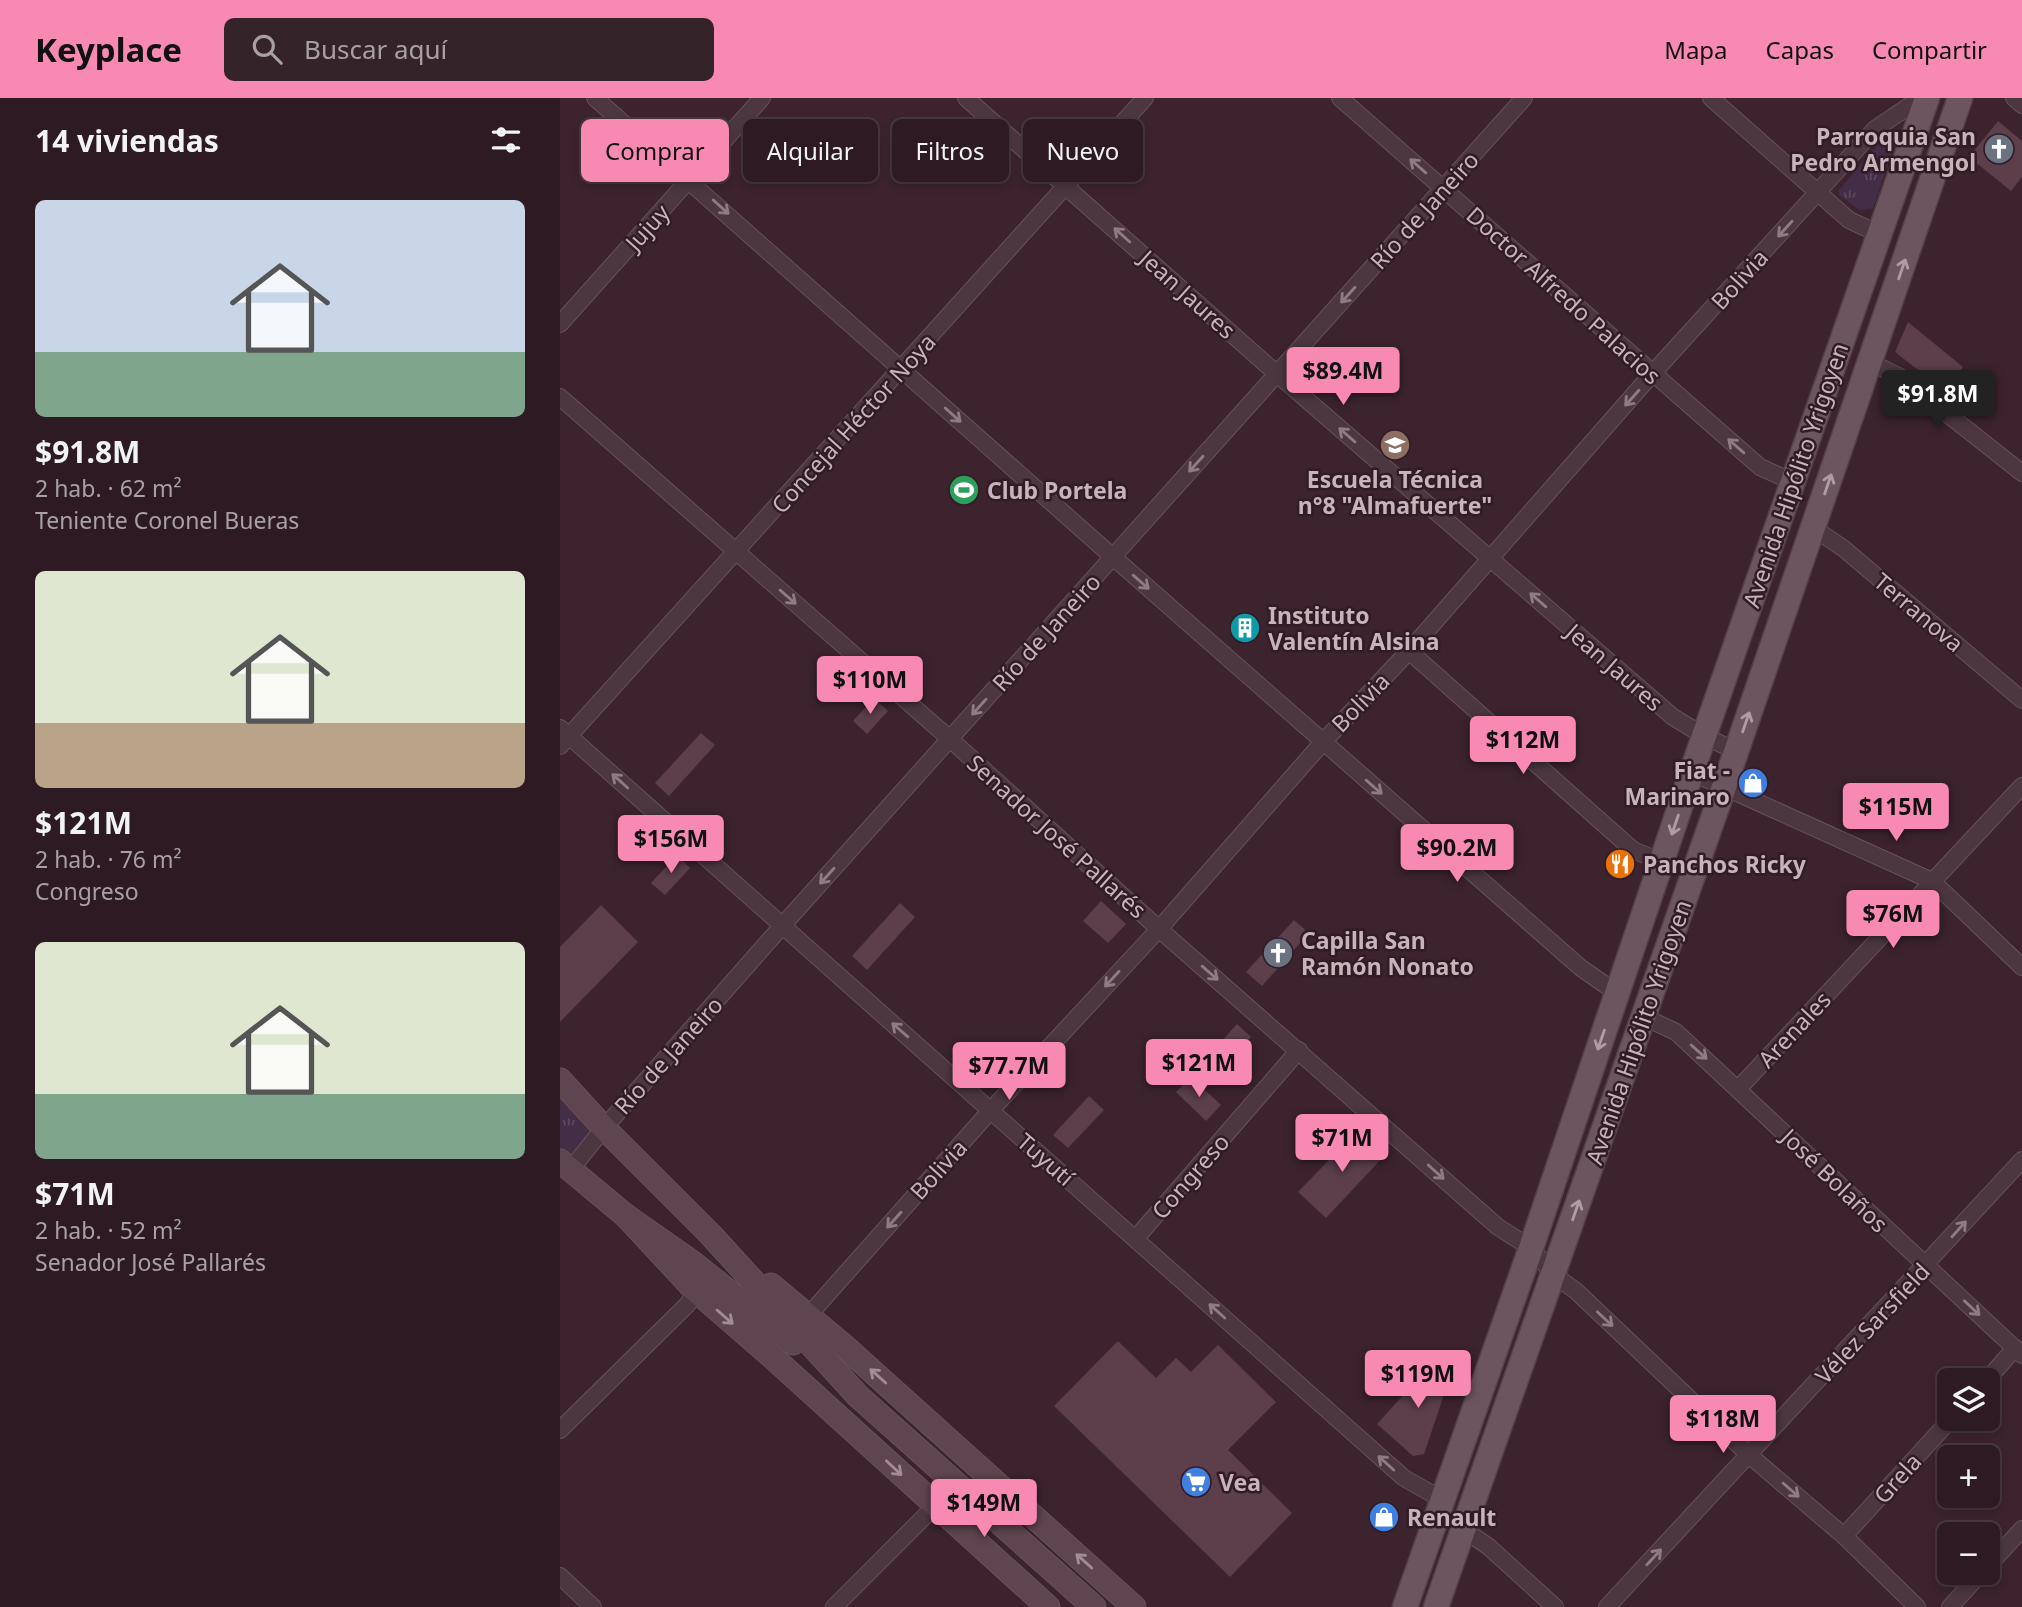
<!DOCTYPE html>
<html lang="es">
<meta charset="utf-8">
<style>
:root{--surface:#2d1a22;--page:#35232a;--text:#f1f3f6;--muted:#a7a1a5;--line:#483840;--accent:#f789b3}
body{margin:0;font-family:"Noto Sans",sans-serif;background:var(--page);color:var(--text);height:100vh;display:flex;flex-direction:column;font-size:26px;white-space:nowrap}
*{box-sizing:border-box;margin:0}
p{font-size:23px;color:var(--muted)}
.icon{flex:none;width:38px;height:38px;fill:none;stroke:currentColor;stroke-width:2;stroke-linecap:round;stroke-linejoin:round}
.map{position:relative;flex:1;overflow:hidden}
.sheet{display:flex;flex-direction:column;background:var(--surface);width:560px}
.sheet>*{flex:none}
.banner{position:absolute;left:21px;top:21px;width:665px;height:63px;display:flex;gap:14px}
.tools{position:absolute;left:1377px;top:1270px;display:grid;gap:14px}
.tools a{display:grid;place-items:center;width:63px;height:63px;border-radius:10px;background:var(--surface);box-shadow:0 4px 10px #0003,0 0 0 2px var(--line);font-size:35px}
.price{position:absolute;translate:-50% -60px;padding:0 16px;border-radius:7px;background:var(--accent);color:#111;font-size:23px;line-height:46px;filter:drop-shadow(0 2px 4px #0008)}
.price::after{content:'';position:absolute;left:50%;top:42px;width:21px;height:16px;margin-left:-10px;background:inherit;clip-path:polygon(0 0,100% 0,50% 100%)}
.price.active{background:#222;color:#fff}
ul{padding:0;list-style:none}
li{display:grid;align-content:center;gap:14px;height:371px;padding:0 35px}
li span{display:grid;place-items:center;height:217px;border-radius:10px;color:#555}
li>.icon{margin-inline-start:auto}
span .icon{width:126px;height:126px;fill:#fffc;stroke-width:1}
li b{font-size:30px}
h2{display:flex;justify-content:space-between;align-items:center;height:84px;padding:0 35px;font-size:30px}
.tag{padding:0 24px;border-radius:10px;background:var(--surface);box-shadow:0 4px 10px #0003,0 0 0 2px var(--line);font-size:24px;line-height:63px}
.tag.active{background:var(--accent);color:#111}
header{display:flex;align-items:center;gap:42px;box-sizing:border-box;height:98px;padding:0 35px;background:var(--accent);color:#111}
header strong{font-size:33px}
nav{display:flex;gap:38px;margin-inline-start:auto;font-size:24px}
.search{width:490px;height:63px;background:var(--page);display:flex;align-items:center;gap:18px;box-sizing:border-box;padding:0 24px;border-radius:10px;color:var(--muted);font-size:26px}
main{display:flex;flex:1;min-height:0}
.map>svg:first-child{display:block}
.grass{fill:url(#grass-tufts)}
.building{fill:#5c3f4b}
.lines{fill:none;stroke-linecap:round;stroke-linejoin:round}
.minor-casing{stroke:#67525b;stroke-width:18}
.secondary-casing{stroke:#67525b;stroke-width:25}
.primary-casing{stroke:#554049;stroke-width:27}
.minor{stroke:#4c3740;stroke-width:16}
.secondary{stroke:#5f454f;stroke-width:23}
.primary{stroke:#6c555f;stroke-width:24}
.oneway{stroke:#907b84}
.oneway2{stroke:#b19ca4}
.oneway3{stroke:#a38c95}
.labels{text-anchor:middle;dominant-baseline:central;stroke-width:5;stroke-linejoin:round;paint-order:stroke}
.poi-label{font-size:23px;font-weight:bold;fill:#c8b3bb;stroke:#311c25;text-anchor:start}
.street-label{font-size:23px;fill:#c8b3bb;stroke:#311c25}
</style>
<header>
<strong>Keyplace</strong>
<div class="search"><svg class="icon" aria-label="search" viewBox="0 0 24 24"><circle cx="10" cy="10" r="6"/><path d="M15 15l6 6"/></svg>Buscar aquí</div>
<nav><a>Mapa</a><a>Capas</a><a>Compartir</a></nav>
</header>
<main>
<section class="sheet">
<h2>14 viviendas<svg class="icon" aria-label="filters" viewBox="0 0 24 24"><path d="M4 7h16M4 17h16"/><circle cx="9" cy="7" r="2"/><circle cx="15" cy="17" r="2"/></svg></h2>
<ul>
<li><span style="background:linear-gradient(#c9d6e8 70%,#7fa58c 0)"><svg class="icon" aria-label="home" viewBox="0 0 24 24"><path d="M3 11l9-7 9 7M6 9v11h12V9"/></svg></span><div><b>$91.8M</b><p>2 hab. · 62 m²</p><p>Teniente Coronel Bueras</p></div></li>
<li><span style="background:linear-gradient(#dfe7d0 70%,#b9a48a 0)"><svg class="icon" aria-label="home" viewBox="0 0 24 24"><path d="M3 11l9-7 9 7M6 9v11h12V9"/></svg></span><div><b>$121M</b><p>2 hab. · 76 m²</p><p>Congreso</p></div></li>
<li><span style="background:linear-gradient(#dfe7d0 70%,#7fa58c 0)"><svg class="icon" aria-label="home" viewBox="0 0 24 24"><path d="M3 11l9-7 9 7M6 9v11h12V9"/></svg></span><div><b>$71M</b><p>2 hab. · 52 m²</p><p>Senador José Pallarés</p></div></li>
</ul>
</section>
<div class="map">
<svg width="1462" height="1509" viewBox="0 0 1462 1509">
<defs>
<pattern id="grass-tufts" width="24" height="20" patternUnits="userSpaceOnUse" patternTransform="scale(1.75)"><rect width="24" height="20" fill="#442d46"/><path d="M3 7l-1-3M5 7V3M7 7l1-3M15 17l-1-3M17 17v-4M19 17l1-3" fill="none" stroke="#5e495f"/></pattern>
</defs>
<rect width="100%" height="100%" fill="#3c232e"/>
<g class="grass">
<polygon points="1323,40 1334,49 1313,110 1300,112 1279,97 1279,92"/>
<polygon points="0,982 44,1030 26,1052 0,1063"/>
</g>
<g class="building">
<polygon points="1438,23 1462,43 1462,79 1451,93 1409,59"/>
<polygon points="1348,224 1403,269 1385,293 1335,254"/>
<polygon points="683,515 700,529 687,546 669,532"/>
<polygon points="314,600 328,613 307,636 293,623"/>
<polygon points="141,635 155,647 109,698 95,685"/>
<polygon points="117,757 130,770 105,797 91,785"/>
<polygon points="541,803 566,826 548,845 523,823"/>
<polygon points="340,805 355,819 307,872 292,858"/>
<polygon points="41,807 78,844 0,924 0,849"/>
<polygon points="734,822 749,835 702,888 686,874"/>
<polygon points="677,926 691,939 673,959 659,946"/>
<polygon points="631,979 661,1007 646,1023 616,994"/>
<polygon points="529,998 544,1012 508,1050 493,1037"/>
<polygon points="798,1032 825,1057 766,1120 738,1094"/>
<polygon points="558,1243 596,1280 616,1260 631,1274 658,1247 716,1304 668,1352 732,1415 670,1479 494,1308"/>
<polygon points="876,1261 891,1276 864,1356 853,1358 817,1326"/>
</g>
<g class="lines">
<g class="minor-casing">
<g id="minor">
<polyline points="35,0 553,459 1021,870 1057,895"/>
<polyline points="406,0 717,276 1113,619 1144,638 1176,653"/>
<polyline points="780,0 1200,369 1233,384"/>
<polyline points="1151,0 1289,122 1319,136"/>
<polyline points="1454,0 1462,7"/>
<polyline points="0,226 202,0"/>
<polyline points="1310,264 1342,280 1462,375"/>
<polyline points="0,299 390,641 599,831 938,1129 971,1150 994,1177 1016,1193 1189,1357 1284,1438 1357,1509"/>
<polyline points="1253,430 1283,450 1462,602"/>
<polyline points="849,553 1073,752 1102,764"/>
<polyline points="0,630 844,1380 883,1402"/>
<polyline points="0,648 585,0"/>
<polyline points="1133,675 1372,783 1462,869"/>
<polyline points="1082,918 1116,934 1462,1257"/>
<polyline points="1179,990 1462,688"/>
<polyline points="11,1071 44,1030 222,828 964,0"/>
<polyline points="576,1140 739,952"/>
<polyline points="248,1218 431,1012 599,831 763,644 849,553 1092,276 1315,31 1361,0"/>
<polyline points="1426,1283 1455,1250"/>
<polyline points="0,1332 127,1207 132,1200 133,1190"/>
<polyline points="903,1431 929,1449 995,1509"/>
<polyline points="1284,1438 1391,1321"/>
<polyline points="1428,1468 1462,1431"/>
<polyline points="0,1478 33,1509"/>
<polyline points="274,1509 375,1408"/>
<polyline points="1047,1509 1462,1062"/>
<polyline points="1390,1509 1421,1475"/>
</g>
</g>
<g class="secondary-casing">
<g id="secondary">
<polyline points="0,982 44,1030 150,1136 298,1298 534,1509"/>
<polyline points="0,1063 66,1118 133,1165 233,1245"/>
<polyline points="66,1118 133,1190 209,1256 488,1509"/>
<polyline points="211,1187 283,1247 574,1509"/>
</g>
</g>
<g class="primary-casing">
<g id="primary">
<polyline points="845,1509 971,1150 1144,638 1367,0"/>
<polyline points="876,1509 1164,689 1400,0"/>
</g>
</g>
<use href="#minor" class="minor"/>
<use href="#secondary" class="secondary"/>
<use href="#primary" class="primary"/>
</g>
<defs><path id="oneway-shaft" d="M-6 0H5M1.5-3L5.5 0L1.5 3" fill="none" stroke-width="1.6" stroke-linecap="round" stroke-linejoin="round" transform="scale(1.75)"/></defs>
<g class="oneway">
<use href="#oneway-shaft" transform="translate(858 68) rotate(-139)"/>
<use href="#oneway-shaft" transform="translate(161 109) rotate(42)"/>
<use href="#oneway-shaft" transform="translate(1225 131) rotate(132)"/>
<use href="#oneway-shaft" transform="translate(562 137) rotate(-138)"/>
<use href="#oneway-shaft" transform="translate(788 197) rotate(132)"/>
<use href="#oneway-shaft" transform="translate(1072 300) rotate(132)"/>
<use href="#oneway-shaft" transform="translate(393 317) rotate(42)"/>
<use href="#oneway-shaft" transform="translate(787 337) rotate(-139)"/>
<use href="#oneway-shaft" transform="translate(1176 348) rotate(-139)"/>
<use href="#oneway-shaft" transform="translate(636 366) rotate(132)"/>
<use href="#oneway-shaft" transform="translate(581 484) rotate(41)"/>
<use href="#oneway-shaft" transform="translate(228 499) rotate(41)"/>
<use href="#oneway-shaft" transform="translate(978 502) rotate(-139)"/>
<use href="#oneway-shaft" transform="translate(419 609) rotate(132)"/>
<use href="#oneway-shaft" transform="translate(60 683) rotate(-138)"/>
<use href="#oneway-shaft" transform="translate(814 689) rotate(41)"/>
<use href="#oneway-shaft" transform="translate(267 778) rotate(132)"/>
<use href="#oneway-shaft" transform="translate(650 875) rotate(41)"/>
<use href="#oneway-shaft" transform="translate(552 881) rotate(133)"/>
<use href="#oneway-shaft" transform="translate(340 932) rotate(-139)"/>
<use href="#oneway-shaft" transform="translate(1139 954) rotate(42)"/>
<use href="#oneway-shaft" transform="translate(876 1074) rotate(42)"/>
<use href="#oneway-shaft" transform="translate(334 1122) rotate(132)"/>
<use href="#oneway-shaft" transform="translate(1399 1131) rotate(-48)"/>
<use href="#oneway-shaft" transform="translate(1412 1210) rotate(43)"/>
<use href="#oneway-shaft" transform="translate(657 1213) rotate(-138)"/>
<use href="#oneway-shaft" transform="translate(1045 1221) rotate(43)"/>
<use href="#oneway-shaft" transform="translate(826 1365) rotate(-138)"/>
<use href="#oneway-shaft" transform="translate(1231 1392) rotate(41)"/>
<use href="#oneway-shaft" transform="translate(1094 1459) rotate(-47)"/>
</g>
<g class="oneway2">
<use href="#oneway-shaft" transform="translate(1342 171) rotate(-71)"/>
<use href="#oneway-shaft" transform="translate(1268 386) rotate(-71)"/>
<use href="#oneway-shaft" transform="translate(1186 624) rotate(-71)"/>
<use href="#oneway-shaft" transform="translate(1115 727) rotate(109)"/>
<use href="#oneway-shaft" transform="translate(1041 942) rotate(109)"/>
<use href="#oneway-shaft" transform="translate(1016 1112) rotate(-71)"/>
</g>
<g class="oneway3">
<use href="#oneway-shaft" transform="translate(165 1219) rotate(41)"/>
<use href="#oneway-shaft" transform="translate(318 1278) rotate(-138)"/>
<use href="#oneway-shaft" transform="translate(334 1370) rotate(43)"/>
<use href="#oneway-shaft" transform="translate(524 1463) rotate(-138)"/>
</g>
<defs>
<g id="church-disc" transform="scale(1.575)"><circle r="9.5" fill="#6b7280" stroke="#311c25"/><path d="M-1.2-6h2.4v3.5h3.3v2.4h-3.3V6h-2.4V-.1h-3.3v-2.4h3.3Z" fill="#fff"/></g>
<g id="school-disc" transform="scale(1.575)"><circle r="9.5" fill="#8d6e63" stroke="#311c25"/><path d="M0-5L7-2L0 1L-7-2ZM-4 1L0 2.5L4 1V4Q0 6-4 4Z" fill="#fff"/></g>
<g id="stadium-disc" transform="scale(1.575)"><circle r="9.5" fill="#2e9e5b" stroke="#311c25"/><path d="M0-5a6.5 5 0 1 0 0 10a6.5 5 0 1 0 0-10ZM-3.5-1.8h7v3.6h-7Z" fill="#fff"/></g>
<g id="building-disc" transform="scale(1.575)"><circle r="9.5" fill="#0f9aa8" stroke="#311c25"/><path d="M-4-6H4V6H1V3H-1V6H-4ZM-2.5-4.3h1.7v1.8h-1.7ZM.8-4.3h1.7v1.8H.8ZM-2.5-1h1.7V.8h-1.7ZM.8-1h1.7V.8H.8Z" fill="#fff"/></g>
<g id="shop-disc" transform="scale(1.575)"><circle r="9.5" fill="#3f7fe0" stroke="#311c25"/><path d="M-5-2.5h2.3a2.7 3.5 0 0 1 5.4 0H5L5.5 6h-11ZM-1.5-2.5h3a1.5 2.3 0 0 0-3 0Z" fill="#fff"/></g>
<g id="restaurant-disc" transform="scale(1.575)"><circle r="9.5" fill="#e8710a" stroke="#311c25"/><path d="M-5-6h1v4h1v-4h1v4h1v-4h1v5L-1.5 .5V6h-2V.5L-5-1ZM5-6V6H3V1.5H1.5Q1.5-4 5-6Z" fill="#fff"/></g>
<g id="supermarket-disc" transform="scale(1.575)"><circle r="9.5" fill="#3f7fe0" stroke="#311c25"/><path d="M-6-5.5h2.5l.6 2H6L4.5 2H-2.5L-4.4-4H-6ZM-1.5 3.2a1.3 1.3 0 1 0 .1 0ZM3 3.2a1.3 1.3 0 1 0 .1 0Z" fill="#fff"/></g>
</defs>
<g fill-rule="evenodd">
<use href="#church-disc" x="1439" y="51"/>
<use href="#school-disc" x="835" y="347"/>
<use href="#stadium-disc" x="404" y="392"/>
<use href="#building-disc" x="685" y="530"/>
<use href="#shop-disc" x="1193" y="685"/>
<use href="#restaurant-disc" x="1060" y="766"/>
<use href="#church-disc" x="718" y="855"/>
<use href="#supermarket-disc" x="636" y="1384"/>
<use href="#shop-disc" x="824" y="1419"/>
</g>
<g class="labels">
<g class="poi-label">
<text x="1416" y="38" text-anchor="end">Parroquia San<tspan x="1416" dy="26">Pedro Armengol</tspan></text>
<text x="835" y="381" text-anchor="middle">Escuela Técnica<tspan x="835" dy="26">n°8 "Almafuerte"</tspan></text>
<text x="427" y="392">Club Portela</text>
<text x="708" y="517">Instituto<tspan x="708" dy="26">Valentín Alsina</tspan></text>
<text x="1170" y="672" text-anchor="end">Fiat -<tspan x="1170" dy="26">Marinaro</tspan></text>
<text x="1083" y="766">Panchos Ricky</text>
<text x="741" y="842">Capilla San<tspan x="741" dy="26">Ramón Nonato</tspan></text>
<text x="659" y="1384">Vea</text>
<text x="847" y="1419">Renault</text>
</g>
<g class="street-label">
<text transform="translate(864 112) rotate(-48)">Río de Janeiro</text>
<text transform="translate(87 129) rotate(-48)">Jujuy</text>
<text transform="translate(1179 181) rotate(-48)">Bolivia</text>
<text transform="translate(628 196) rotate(42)">Jean Jaures</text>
<text transform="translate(1004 197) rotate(42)">Doctor Alfredo Palacios</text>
<text transform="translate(293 325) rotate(-48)">Concejal Héctor Noya</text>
<text transform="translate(1235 377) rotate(-71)">Avenida Hipólito Yrigoyen</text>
<text transform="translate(1359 514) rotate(40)">Terranova</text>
<text transform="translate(486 534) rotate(-48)">Río de Janeiro</text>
<text transform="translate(1055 569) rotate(41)">Jean Jaures</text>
<text transform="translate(800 604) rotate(-46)">Bolivia</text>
<text transform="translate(497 738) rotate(42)">Senador José Pallarés</text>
<text transform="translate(1234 931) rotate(-47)">Arenales</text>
<text transform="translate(1078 934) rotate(-71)">Avenida Hipólito Yrigoyen</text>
<text transform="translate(108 957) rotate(-48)">Río de Janeiro</text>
<text transform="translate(486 1061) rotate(41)">Tuyutí</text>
<text transform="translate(378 1071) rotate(-48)">Bolivia</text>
<text transform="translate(630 1078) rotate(-49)">Congreso</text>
<text transform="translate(1275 1082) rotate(44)">José Bolaños</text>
<text transform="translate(1312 1225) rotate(-47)">Vélez Sarsfield</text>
<text transform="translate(1337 1380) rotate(-48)">Grela</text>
</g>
</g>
</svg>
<div class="tools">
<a><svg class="icon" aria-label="layers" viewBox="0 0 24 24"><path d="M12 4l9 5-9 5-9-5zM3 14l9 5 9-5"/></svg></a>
<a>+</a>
<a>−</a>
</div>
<b class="price" style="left:783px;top:309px">$89.4M</b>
<b class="price active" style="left:1378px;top:332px">$91.8M</b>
<b class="price" style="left:310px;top:618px">$110M</b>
<b class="price" style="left:963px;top:678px">$112M</b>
<b class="price" style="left:1336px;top:745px">$115M</b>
<b class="price" style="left:111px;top:777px">$156M</b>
<b class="price" style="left:897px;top:786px">$90.2M</b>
<b class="price" style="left:1333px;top:852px">$76M</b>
<b class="price" style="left:639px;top:1001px">$121M</b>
<b class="price" style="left:449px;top:1004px">$77.7M</b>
<b class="price" style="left:782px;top:1076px">$71M</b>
<b class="price" style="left:858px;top:1312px">$119M</b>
<b class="price" style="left:1163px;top:1357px">$118M</b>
<b class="price" style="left:424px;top:1441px">$149M</b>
<div class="banner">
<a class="tag active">Comprar</a>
<a class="tag">Alquilar</a>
<a class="tag">Filtros</a>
<a class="tag">Nuevo</a>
</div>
</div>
</main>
